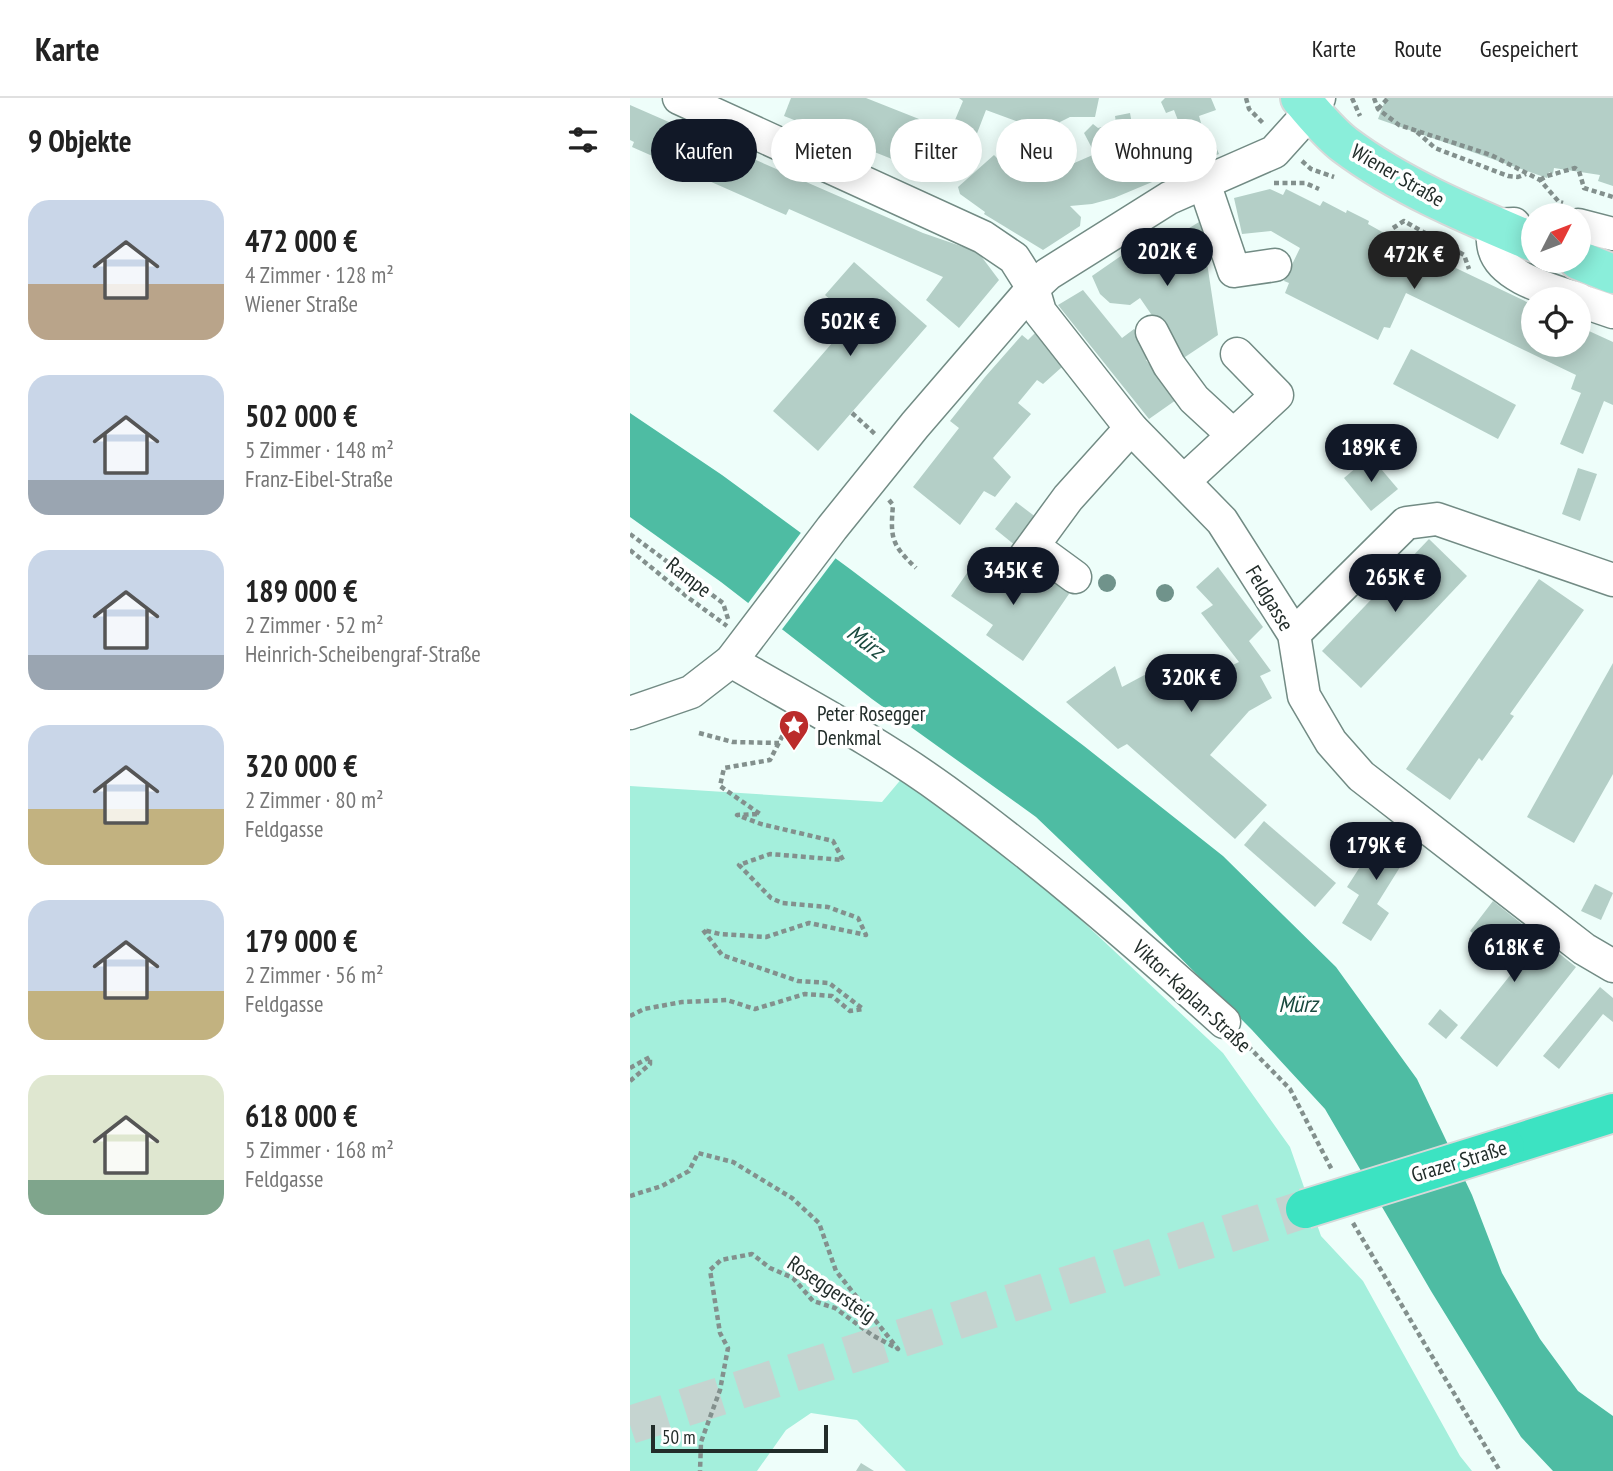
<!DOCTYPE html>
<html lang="de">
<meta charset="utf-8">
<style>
:root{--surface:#fff;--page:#f2f2f2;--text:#222;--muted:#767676;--line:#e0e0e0;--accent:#111827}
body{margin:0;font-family:"PT Sans Narrow",sans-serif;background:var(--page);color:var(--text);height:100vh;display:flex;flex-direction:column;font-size:26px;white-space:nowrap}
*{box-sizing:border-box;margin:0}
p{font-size:23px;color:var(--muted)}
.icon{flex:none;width:38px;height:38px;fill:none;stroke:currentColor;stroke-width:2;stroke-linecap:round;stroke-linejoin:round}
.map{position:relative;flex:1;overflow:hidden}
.drawer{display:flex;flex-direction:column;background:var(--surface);width:630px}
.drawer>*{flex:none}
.banner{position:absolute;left:21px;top:21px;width:665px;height:63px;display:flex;gap:14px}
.needle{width:46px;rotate:48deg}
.fabs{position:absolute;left:891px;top:105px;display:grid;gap:14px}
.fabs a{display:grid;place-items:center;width:70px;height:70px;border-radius:50%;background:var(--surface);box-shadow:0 4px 18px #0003;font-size:35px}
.scale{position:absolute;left:21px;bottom:18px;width:177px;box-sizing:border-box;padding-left:7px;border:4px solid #222d2a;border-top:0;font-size:19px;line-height:24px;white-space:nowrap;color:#222d2a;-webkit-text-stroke:5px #fff;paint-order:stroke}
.price{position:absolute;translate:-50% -60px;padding:0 16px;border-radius:24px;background:var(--accent);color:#fff;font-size:23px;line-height:46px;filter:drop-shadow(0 2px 4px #0008)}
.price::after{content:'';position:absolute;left:50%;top:42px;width:21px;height:16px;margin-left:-10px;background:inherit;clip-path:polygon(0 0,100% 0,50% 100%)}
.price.current{background:#222;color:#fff}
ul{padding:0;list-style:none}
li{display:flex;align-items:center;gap:21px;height:175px;padding:0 28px}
li span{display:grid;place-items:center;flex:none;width:196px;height:140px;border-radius:21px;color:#555}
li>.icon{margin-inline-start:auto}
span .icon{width:84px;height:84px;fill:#fffc;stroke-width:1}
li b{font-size:30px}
h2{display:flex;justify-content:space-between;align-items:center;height:84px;padding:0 28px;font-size:30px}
.tag{padding:0 24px;border-radius:32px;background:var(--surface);box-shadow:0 4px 18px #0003;font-size:24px;line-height:63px}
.tag.current{background:var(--accent);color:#fff}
header{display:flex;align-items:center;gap:42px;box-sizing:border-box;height:98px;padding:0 35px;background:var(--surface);border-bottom:2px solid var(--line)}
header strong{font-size:33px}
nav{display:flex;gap:38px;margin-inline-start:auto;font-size:24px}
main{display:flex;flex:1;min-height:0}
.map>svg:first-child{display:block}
.green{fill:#a4efdc}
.water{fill:#4ebca3}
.pier{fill:#eefefa}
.building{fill:#b4cfc7}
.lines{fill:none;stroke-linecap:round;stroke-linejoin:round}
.highway-tunnel{stroke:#c5d4d0;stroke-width:38;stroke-dasharray:38 19;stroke-linecap:butt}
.minor-casing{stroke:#728b84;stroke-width:35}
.major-casing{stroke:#d7d9d9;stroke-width:42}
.highway-casing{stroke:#d7d9d9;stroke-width:42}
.path{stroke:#83908d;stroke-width:4.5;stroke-dasharray:5 3.5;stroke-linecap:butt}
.minor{stroke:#fff;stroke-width:32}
.major{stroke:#8aeeda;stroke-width:38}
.highway{stroke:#3ce3c2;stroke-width:38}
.highway-bridge-casing{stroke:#d7d9d9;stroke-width:42;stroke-linecap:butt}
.highway-bridge{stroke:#3ce3c2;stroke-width:38}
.tree{fill:#70938b}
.labels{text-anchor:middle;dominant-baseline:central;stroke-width:7;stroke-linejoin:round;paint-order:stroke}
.street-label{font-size:21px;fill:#222d2a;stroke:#fff}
.poi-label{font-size:21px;fill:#222d2a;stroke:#fff;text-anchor:start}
.water-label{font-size:23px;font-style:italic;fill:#19493e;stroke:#fff}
</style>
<header>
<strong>Karte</strong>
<nav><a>Karte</a><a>Route</a><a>Gespeichert</a></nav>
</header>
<main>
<section class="drawer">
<h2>9 Objekte<svg class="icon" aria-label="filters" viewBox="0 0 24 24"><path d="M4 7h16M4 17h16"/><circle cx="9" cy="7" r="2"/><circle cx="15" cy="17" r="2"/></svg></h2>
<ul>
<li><span style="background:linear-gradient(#c9d6e8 60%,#b9a48a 0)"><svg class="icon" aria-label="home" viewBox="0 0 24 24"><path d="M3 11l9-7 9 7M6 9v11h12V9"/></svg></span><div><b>472 000 €</b><p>4 Zimmer · 128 m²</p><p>Wiener Straße</p></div></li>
<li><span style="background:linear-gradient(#c9d6e8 75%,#9aa5b1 0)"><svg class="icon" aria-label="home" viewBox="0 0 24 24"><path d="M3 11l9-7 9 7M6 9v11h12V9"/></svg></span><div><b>502 000 €</b><p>5 Zimmer · 148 m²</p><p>Franz-Eibel-Straße</p></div></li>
<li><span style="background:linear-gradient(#c9d6e8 75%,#9aa5b1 0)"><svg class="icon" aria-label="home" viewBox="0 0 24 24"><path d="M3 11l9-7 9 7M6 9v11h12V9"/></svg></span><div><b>189 000 €</b><p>2 Zimmer · 52 m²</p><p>Heinrich-Scheibengraf-Straße</p></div></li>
<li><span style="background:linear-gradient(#c9d6e8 60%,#c2b280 0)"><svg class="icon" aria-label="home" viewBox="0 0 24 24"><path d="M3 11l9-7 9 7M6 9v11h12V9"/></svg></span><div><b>320 000 €</b><p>2 Zimmer · 80 m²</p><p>Feldgasse</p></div></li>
<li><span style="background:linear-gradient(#c9d6e8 65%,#c2b280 0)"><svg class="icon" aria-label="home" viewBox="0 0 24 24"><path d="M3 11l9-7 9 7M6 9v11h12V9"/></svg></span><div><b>179 000 €</b><p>2 Zimmer · 56 m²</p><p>Feldgasse</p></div></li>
<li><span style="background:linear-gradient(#dfe7d0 75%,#7fa58c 0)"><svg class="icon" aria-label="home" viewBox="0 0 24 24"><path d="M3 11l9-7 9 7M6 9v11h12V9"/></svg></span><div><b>618 000 €</b><p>5 Zimmer · 168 m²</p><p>Feldgasse</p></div></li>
</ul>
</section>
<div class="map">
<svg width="983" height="1373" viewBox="0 0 983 1373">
<rect width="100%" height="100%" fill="#eefefa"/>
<polygon class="green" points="273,679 401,775 593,955 660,1049 691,1138 733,1183 830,1358 842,1373 276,1373 227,1322 181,1315 156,1332 127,1373 0,1373 0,688 252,704"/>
<polygon class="water" points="0,315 92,377 220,471 454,648 593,758 706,869 787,981 842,1097 872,1175 910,1241 948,1293 983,1318 983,1373 923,1373 891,1339 801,1193 695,1011 622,932 498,807 406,719 242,601 91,484 0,419"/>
<polygon class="pier" points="173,432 208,457 150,534 116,508"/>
<g class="building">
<polygon points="161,0 236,0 289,21 272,65 154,18"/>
<polygon points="329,0 469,0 465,19 440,19 430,24 408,50 394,26 356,12 341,51 317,41 333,3"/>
<polygon points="535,0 581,0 586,12 569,18 574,35 579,32 589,56 484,100 462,106 440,108 451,119 450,128 413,152 354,116 355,114 330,96 328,89 364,57 383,76 386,73 390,77 402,65 408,69 411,68 419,76 465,56 454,35 463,26 468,30 486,25 485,18 500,15 502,26 515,22 520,37 549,25 544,12 536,15 531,4"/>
<polygon points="756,0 983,0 983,88 968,83 970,77 924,70 923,76 919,74 917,80 748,21"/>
<polygon points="0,7 293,135 348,154 369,182 329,230 296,202 313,179 159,111 156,117 2,49 4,44 0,42"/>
<polygon points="640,91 653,97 656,91 690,108 693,103 716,115 717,112 739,123 738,126 763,140 901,206 903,203 903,247 948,247 948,228 983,244 983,307 974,303 953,356 930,346 951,295 941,291 946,277 776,195 760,230 754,229 748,242 655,195 659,185 654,183 670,150 641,133 612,136 604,100"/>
<polygon points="569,124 572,132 588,237 552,261 510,200 500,207 480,205 470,196 462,178 514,142 522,153"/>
<polygon points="224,164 297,228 188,353 143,313 223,221 195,197"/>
<polygon points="453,192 492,240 504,231 524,256 516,262 546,302 519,321 428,207"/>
<polygon points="405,235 432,269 413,286 407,282 388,305 401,316 363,360 381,379 365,399 354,393 330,427 283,389 329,330 320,323 355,279 392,237 398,242"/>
<polygon points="781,251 886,307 868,341 763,286"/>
<polygon points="740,358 768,391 741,413 714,380"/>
<polygon points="948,370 967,376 950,423 932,416"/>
<polygon points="386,404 407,420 386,448 365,431"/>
<polygon points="799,441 837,478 731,590 692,553"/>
<polygon points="344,465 386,494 404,468 441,493 393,563 356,537 363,527 321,498"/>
<polygon points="588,469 633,529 619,543 641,573 630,578 642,600 619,613 580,657 637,707 605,741 497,646 488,651 436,604 485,568 492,589 522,573 534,599 609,564 571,515 583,507 566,489"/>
<polygon points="909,481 954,512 880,616 884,618 852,663 849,660 820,702 776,671"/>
<polygon points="983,565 983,676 944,745 897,719"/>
<polygon points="634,723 706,785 685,809 614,747"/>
<polygon points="757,727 785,745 747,806 759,815 741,843 712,825 729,797 717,789"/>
<polygon points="965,786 983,795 971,822 951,813"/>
<polygon points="863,803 946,869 867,969 830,940 886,870 840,833"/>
<polygon points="970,889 983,900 983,924 973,916 929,971 913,958"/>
<polygon points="810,911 828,927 816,941 798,926"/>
<polygon points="231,1365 244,1373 226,1373"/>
</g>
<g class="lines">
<polyline class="highway-tunnel" points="0,1327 675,1111"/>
<g class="minor-casing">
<g id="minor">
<polyline points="49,0 353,139 384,160 403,190 410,214 501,330 592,423 664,536 674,598 701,644 731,678 954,851 983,868"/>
<polyline points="574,85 604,173 645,167"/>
<path d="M 884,126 L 862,127 C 863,134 862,143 864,150 C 871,180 922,192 948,201"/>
<polyline points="948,127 983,136"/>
<polyline points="948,202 983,214"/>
<polyline points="522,234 539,267 564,301 603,337"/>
<polyline points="554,383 647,297 607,256"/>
<polyline points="404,449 445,479"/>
<polyline points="386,471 438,400 501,330"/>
<polyline points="664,536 776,425 807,421 983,482"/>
<path d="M 101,563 C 173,605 248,644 315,693 C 413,764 504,843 594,924"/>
<polyline points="0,615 61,594 101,563 202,430 285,327 403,190 418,176 539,100 644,54 681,13 689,0"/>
</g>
</g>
<g class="major-casing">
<g id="major">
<path d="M 670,0 C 684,16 698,34 715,47 C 771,89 839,117 903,144"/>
<polyline points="948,162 983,176"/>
</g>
</g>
<g class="highway-casing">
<polyline id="highway" points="875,1049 983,1015"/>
</g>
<g class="path">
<polyline points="616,0 619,11 635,27"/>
<polyline points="722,0 730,18"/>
<polyline points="744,0 748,11 769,27 861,57 910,82 929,104 933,105"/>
<polyline points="748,11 758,0"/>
<polyline points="787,34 805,50 878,78 888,79 896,76"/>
<polyline points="672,63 681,71 704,79"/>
<polyline points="910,82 917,78 945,70 949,73 954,90 983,99"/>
<polyline points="644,85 675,85 689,91"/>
<polyline points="763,130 774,123 834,157 839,171"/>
<polyline points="222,315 245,336"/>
<path d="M 259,402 L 263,407 C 260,441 262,447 286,470"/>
<polyline points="0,436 93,505 99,524"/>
<polyline points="0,452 60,501 97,528"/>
<polyline points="69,635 103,644 149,645"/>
<polyline points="0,918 14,911 52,904 97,902 125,911 175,896 202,898 220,913 233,911 199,885 168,883 92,857 73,832 90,836 136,839 179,825 236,837 228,820 198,809 152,805 141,800 109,767 140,756 213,762 203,743 131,726 107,717 130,716 90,688 94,670 140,662 159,625"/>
<polyline points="612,942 660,991 702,1072"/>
<polyline points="0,970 20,959 20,966 0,983"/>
<polyline points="0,1098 32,1088 59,1073 68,1055 103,1064 162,1100 189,1125 206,1173 268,1251 242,1237 205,1210 183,1203 163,1180 140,1170 122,1156 91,1162 80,1172 90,1235 98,1250 90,1292 71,1344 70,1373"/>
<polyline points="723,1125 870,1373"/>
</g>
<use href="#minor" class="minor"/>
<use href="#major" class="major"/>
<use href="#highway" class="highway"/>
<g class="highway-bridge-casing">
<polyline id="highway-bridge" points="675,1111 875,1049"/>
</g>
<use href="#highway-bridge" class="highway-bridge"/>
</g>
<g class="tree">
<circle cx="477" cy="485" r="9"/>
<circle cx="535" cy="495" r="9"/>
</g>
<defs>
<g id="sight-pin" transform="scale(1.575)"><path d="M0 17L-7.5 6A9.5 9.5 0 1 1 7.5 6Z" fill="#bb2c2b" stroke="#fff"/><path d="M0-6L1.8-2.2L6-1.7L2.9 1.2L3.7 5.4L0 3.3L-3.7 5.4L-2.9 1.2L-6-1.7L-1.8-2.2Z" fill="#fff"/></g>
</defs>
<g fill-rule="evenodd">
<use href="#sight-pin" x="164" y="627"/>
</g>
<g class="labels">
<g class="street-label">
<text transform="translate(768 77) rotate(30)">Wiener Straße</text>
<text transform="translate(59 479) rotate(38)">Rampe</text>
<text transform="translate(640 500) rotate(59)">Feldgasse</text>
<text transform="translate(562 898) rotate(43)">Viktor-Kaplan-Straße</text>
<text transform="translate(829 1063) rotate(-17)">Grazer Straße</text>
<text transform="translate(202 1191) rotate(34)">Roseggersteig</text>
</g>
<g class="poi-label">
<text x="187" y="615">Peter Rosegger<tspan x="187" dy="24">Denkmal</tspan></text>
</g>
<g class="water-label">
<text transform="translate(236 543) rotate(36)">Mürz</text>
<text x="668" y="905">Mürz</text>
</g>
</g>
</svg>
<div class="fabs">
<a><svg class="needle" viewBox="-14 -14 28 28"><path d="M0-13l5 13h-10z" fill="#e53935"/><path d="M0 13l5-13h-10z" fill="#767676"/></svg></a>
<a><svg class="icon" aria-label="locate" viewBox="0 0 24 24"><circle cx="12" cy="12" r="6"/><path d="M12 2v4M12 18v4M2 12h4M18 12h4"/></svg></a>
</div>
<div class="scale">50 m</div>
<b class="price" style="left:537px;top:190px">202K €</b>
<b class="price current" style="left:784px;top:193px">472K €</b>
<b class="price" style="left:220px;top:260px">502K €</b>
<b class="price" style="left:741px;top:386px">189K €</b>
<b class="price" style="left:383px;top:509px">345K €</b>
<b class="price" style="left:765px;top:516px">265K €</b>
<b class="price" style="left:561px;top:616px">320K €</b>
<b class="price" style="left:746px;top:784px">179K €</b>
<b class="price" style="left:884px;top:886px">618K €</b>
<div class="banner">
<a class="tag current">Kaufen</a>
<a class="tag">Mieten</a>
<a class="tag">Filter</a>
<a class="tag">Neu</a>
<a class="tag">Wohnung</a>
</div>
</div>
</main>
